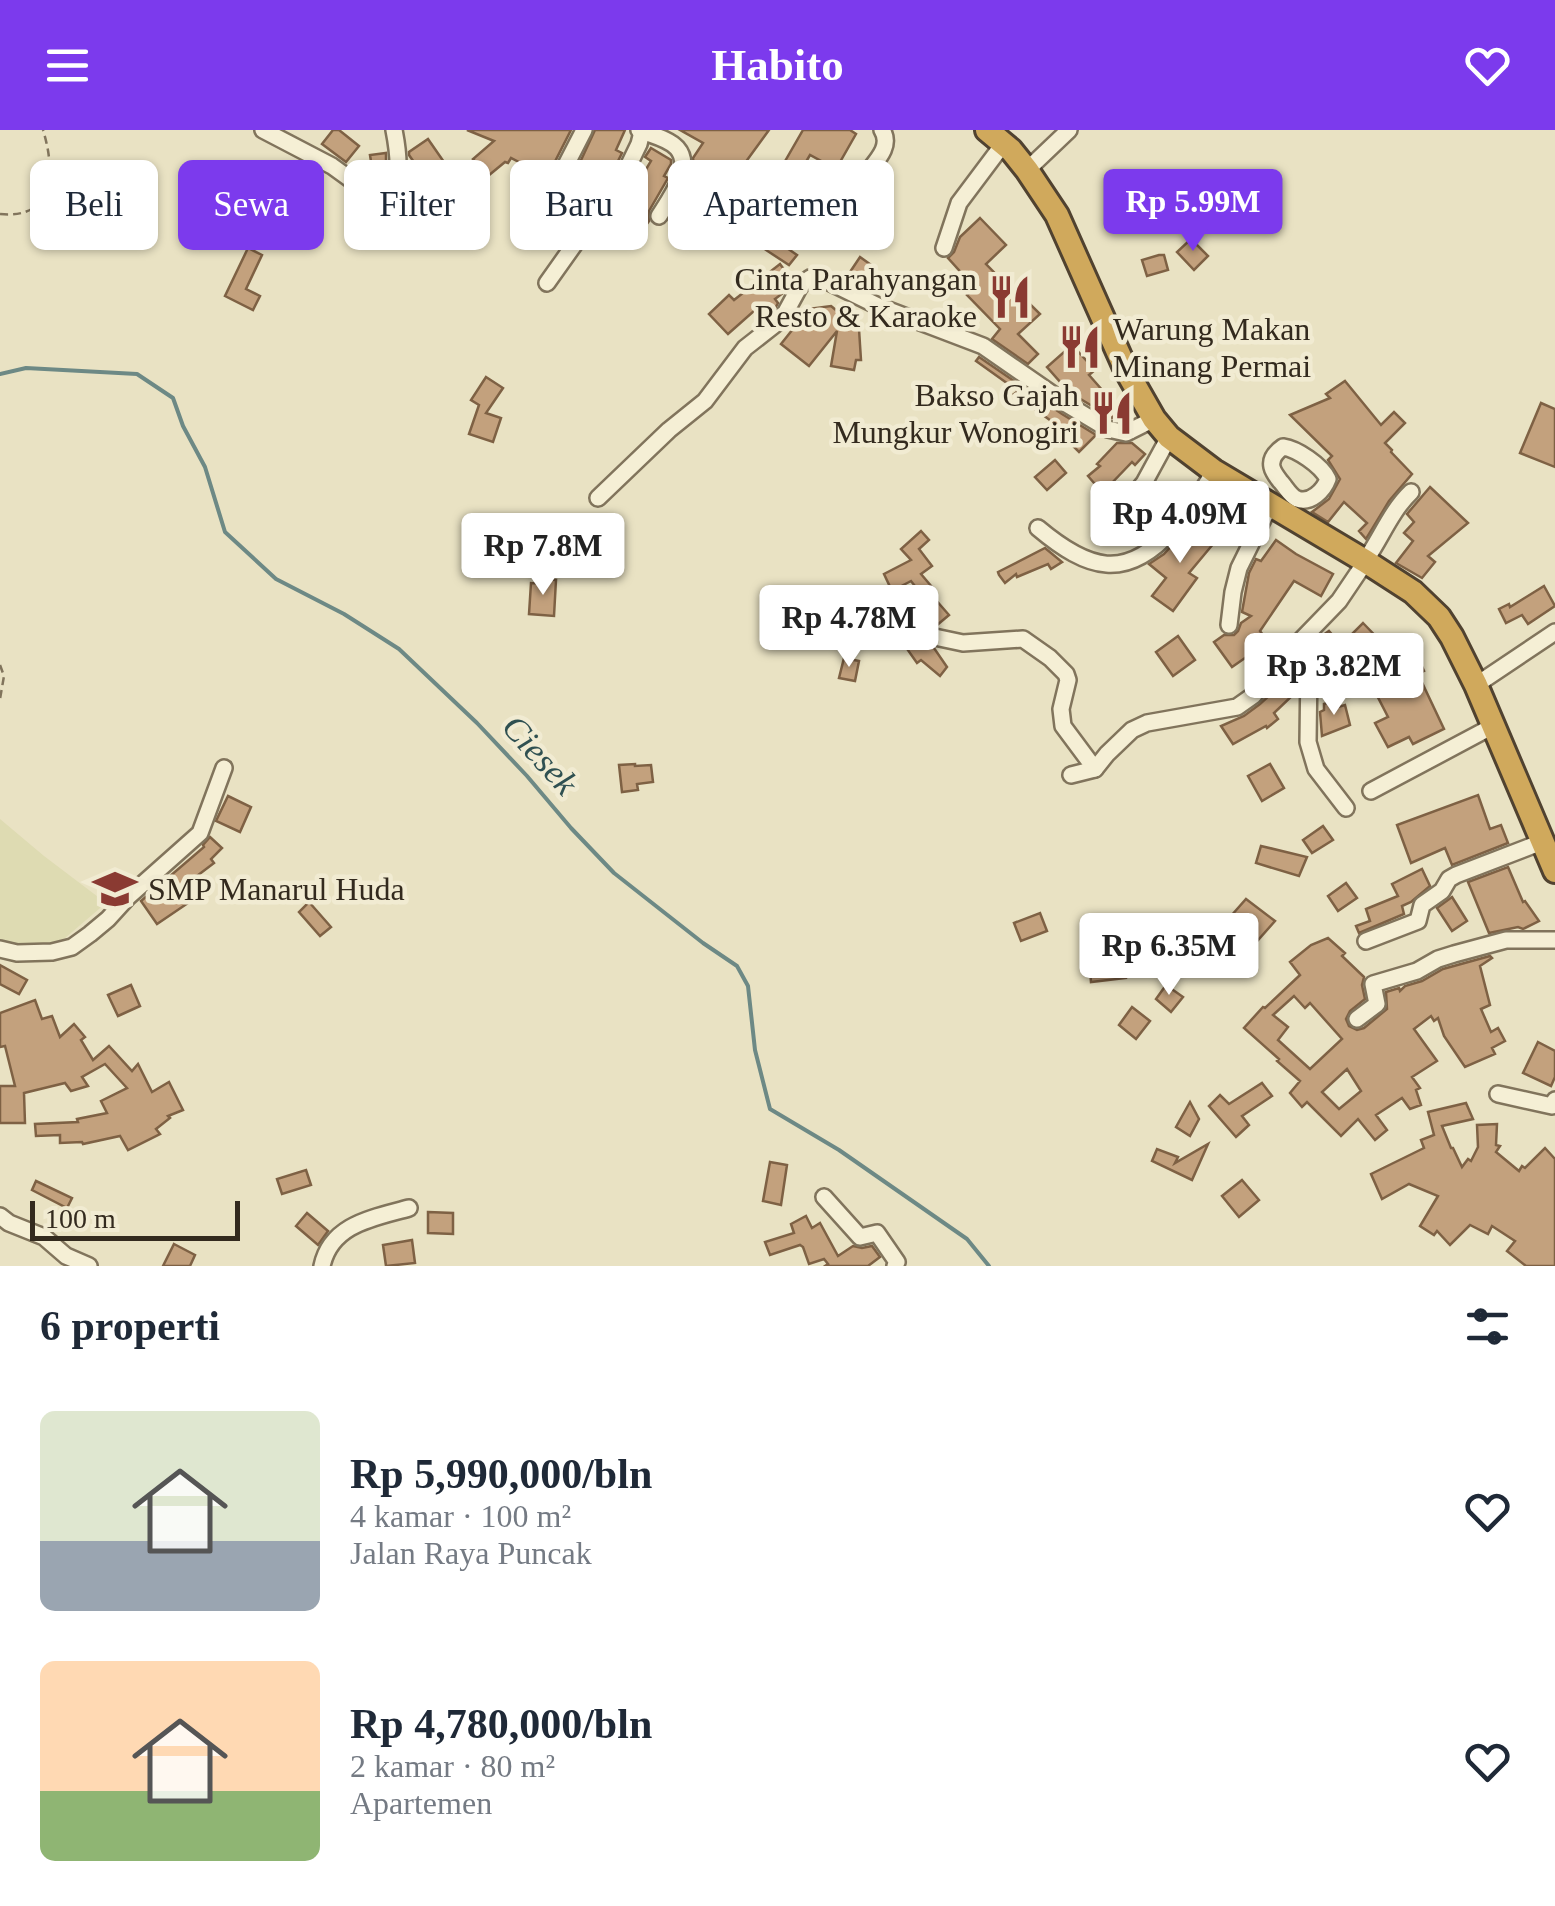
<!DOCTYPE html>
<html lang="id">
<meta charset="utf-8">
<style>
:root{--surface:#fff;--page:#f6f6f7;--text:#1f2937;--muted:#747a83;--accent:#7c3aed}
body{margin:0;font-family:Georgia,serif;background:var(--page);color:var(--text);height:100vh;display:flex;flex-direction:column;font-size:38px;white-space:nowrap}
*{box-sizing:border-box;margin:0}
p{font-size:32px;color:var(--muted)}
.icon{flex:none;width:55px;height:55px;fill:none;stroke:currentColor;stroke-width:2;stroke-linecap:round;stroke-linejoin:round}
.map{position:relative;height:1136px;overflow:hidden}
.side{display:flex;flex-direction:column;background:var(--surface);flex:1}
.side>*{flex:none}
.banner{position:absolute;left:30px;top:30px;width:1000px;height:90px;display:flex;gap:20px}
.scale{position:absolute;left:30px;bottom:25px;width:210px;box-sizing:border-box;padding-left:10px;border:5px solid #332a1e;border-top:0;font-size:28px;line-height:35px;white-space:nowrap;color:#332a1e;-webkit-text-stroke:8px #f1ebd2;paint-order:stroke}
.price{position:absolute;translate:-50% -85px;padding:0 22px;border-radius:10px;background:#fff;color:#222;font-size:32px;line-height:65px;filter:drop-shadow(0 2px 5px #0008)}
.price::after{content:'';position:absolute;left:50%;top:60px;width:30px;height:22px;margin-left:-15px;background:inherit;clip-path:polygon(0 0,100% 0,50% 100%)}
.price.current{background:var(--accent);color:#fff}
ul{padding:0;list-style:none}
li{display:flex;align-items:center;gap:30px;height:250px;padding:0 40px}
li span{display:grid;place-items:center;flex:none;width:280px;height:200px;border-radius:15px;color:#555}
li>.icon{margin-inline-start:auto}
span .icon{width:120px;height:120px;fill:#fffc;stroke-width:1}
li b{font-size:42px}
h2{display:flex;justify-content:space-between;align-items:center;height:120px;padding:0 40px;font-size:42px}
.chip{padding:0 35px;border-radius:15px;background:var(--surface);box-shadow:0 2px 8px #0004;font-size:35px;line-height:90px}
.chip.current{background:var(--accent);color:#fff}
header{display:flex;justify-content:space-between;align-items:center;height:130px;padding:0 40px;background:var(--accent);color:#fff;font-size:45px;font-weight:800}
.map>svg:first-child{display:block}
.farmland{fill:#dedbb2}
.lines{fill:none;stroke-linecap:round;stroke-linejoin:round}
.stream{stroke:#6d8985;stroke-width:4}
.building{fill:#c3a17d;stroke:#7e6144;stroke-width:2.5;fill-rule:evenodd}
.minor-casing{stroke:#81745c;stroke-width:20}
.highway-casing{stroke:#504230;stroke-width:28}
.path{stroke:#81745c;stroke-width:2.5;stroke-dasharray:8 5;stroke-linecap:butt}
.minor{stroke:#f5efd5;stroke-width:15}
.highway{stroke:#d0a95c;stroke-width:22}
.labels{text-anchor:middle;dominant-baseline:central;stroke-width:9;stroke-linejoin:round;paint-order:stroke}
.poi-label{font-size:32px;fill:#332a1e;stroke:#f1ebd2;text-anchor:end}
.water-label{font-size:35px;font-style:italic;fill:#2f5051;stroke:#f1ebd2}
</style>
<header><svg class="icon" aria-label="menu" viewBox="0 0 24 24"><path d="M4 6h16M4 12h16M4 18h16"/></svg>Habito<svg class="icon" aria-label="heart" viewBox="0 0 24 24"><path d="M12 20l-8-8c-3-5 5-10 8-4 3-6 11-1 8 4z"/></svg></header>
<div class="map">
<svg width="1555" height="1136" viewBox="0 0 1555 1136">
<rect width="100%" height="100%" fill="#e9e2c3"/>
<polygon class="farmland" points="0,689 44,726 106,773 65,808 41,817 12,817 0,812"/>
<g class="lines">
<polyline class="stream" points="0,244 26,238 137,244 173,268 183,296 205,337 225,402 276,449 344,484 399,519 477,593 527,646 571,698 614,743 703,813 737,836 748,856 755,920 770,979 839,1020 967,1109 989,1136"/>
</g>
<g class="building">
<polygon points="333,0 339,0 359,16 346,32 322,14"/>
<polygon points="467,0 571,0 542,57 527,49 532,39 511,28 508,33 505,32 488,46 473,29 494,11"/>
<polygon points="595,0 625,0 616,20 622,23 615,37 579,88 567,80 575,68 577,70 590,48 576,41"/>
<polygon points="680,0 769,0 726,59 694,37 693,28 703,13"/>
<polygon points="803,0 850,0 856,4 836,39 810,25 800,42 784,33"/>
<polygon points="428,9 453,45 434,61 409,25 409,22"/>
<polygon points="651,18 671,30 671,34 664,46 668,48 649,81 649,91 635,110 627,103 610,118 597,102 630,55 635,58 651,31 645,27"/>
<polygon points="386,23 386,50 374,51 370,25"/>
<polygon points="81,58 92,61 82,96 62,90 66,75 75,78"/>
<polygon points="980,88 1006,115 986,134 1026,175 1029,173 1040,184 1018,204 1038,224 1028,234 992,209 1000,199 967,165 975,158 948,128 954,122 960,107"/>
<polygon points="774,109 797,125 789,135 766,120"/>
<polygon points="1191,109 1208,126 1194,140 1177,122"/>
<polygon points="248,118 262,125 246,159 260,166 253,180 225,166"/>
<polygon points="1159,125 1164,125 1168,140 1147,146 1142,130"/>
<polygon points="860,127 874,137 861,154 848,145"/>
<polygon points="780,134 791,149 783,163 775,169 778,173 773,182 763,190 755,180 728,204 709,184 729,165 734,170"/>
<polygon points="831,176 859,199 861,230 856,230 854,240 831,236 837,201 809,236 781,214 809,179"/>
<polygon points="1072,215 1095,240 1089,245 1110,269 1107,272 1117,284 1112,288 1069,262 1047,237"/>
<polygon points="979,227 1062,284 1096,305 1079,322 1061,304 1065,301 1014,264 1018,261 976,231"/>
<polygon points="486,247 503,258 486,283 501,288 493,312 469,304 479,275 471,270"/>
<polygon points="1345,251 1381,295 1394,282 1405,293 1385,313 1392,320 1391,322 1412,344 1389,371 1366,409 1359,401 1367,393 1344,372 1328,392 1312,382 1329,369 1340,349 1328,330 1332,326 1290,285 1330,268 1326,264"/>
<polygon points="1541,273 1555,279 1555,337 1520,323"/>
<polygon points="1117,313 1132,313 1145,324 1135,335 1132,332 1110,355 1121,367 1123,366 1126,373 1133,376 1138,395 1109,401 1100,360 1088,346 1100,336 1097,334"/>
<polygon points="1055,330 1066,343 1047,360 1035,347"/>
<polygon points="1430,357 1468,393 1428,426 1435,432 1422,448 1396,433 1413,411 1404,403 1414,392 1407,384"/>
<polygon points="1191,394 1214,413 1189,443 1197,448 1173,481 1152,466 1166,448 1149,434 1164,424"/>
<polygon points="921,401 929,410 919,419 932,436 921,444 932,457 922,465 911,451 892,461 884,444 911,430 901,419"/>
<polygon points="1276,410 1296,424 1333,444 1321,466 1294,451 1260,501 1268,512 1232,537 1214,512 1224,505 1234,505 1238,501 1241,493 1251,486 1242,482 1249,443 1256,429 1261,431"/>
<polygon points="1045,418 1062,432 1051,439 1048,434 1017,447 1016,444 1005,453 999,445 998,442"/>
<polygon points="544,449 556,450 554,486 529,484 531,453 544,454"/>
<polygon points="1544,456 1555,476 1528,494 1522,485 1506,493 1499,479 1509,474 1510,477"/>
<polygon points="935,469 949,485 936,496 927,495 922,498 919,509 923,515 934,518 947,537 940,546 921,530 917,533 903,513 899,515 893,504 924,490 919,483"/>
<polygon points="818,475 819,492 831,480 846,494 835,506 800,509 801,514 785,516 782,493 801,490 800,476"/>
<polygon points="1363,493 1392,523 1404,517 1412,531 1418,528 1424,541 1418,544 1444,599 1413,614 1409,607 1388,617 1375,593 1388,587 1366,544 1383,536 1352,504"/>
<polygon points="1329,501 1337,510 1332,514 1348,530 1348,535 1337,545 1326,533 1331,529 1316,510"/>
<polygon points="1178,506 1195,530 1173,546 1156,522"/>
<polygon points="844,528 859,531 855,551 839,548"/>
<polygon points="1283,553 1293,565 1274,583 1278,589 1267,598 1266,596 1233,614 1221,596 1244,586 1260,574"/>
<polygon points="1336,570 1338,577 1345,575 1350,595 1322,606 1320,582 1324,580 1324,574"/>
<polygon points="635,634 635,636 651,635 653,652 637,654 638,660 622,662 619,635"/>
<polygon points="1270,634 1284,658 1262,671 1248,646"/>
<polygon points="1478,665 1490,699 1501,695 1508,713 1452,735 1445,718 1411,733 1397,695"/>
<polygon points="228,666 251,677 240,702 216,691"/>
<polygon points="1323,696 1333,710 1312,723 1303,710"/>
<polygon points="210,707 222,718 211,729 214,733 185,755 194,769 157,794 141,771 204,717 203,715"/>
<polygon points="1261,716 1307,727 1299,746 1256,733"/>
<polygon points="1508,737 1523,772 1525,771 1539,791 1523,799 1518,797 1489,803 1468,752"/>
<polygon points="1422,739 1430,756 1411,772 1402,776 1404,784 1359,803 1356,796 1370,791 1366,779 1398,766 1392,754"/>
<polygon points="1346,753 1357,768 1338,781 1328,766"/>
<polygon points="1452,767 1467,791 1452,801 1437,778"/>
<polygon points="1246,769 1275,791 1251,818 1223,795"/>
<polygon points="309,772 331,797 320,806 299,782"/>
<polygon points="1040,783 1047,801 1021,811 1014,793"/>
<path d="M 1328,808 L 1345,823 L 1342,826 L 1364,847 L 1362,855 L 1365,869 L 1350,881 L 1346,889 L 1349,896 L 1357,900 L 1364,898 L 1387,879 L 1386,862 L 1399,858 L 1400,861 L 1405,856 L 1422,851 L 1443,839 L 1490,826 L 1492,828 L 1480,836 L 1490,875 L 1481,879 L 1491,902 L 1498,898 L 1505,911 L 1492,918 L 1495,924 L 1465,937 L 1444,906 L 1438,888 L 1434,891 L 1431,886 L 1414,899 L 1437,931 L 1412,947 L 1420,958 L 1416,960 L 1421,975 L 1410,979 L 1402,968 L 1376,985 L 1387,1000 L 1375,1010 L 1358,989 L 1341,1006 L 1307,972 L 1302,977 L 1290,963 L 1300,951 L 1277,931 L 1279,929 L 1244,898 L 1263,877 L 1265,878 L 1300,845 L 1290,832 L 1311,815 ZM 1294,866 L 1305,878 L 1310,873 L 1342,909 L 1310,939 L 1278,910 L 1288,897 L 1273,885 ZM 1347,939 L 1361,961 L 1339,979 L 1322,962 Z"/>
<polygon points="1126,823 1126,848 1091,852 1089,827"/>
<polygon points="0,835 27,850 19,864 0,854"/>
<polygon points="131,855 140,876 118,886 108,865"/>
<polygon points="1166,855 1183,867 1171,882 1156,869"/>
<polygon points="35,870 42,889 52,886 60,907 74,894 85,907 81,910 93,930 109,916 132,941 138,934 152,962 169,952 183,980 168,986 170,988 156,999 160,1004 128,1020 120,1006 83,1014 82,1012 60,1013 60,1005 36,1006 35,994 78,992 77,989 107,983 101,971 127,958 105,934 82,947 88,956 71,961 65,953 24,963 25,993 0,993 0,956 15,956 5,916 0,917 0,883"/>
<polygon points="1132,877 1150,891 1136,909 1119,895"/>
<polygon points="1538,912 1555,921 1555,947 1551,956 1523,943"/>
<polygon points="1262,953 1272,966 1242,986 1249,995 1236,1007 1209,976 1220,965 1229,974"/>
<polygon points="1190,972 1199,989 1190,1006 1176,997"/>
<polygon points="1466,973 1473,989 1442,996 1451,1018 1453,1018 1462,1037 1468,1029 1471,1031 1478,1017 1477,995 1497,994 1496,1015 1500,1016 1496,1022 1519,1041 1522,1036 1525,1038 1545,1018 1555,1029 1555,1136 1526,1136 1507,1121 1515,1111 1492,1096 1488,1104 1470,1095 1450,1115 1437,1101 1434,1105 1420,1096 1438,1066 1409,1054 1382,1069 1371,1044 1424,1018 1421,1010 1434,1005 1428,982"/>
<polygon points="1208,1014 1192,1050 1152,1031 1157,1019 1178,1027 1175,1033"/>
<polygon points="770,1032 787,1035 781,1075 763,1071"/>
<polygon points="306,1040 311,1055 282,1064 277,1049"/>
<polygon points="1242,1050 1259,1070 1239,1087 1222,1066"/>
<polygon points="36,1051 72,1068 67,1078 32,1060"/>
<polygon points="428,1082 453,1083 453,1104 428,1103"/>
<polygon points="307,1083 328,1101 318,1115 296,1096"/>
<polygon points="806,1086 812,1098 820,1093 838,1126 853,1116 862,1118 872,1116 880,1127 868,1136 825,1136 828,1134 824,1129 809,1134 803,1117 800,1115 770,1125 765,1112 794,1103 791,1094"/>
<polygon points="412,1110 415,1133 386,1136 383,1115"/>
<polygon points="174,1114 195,1125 190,1136 163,1136"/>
</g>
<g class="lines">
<g class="minor-casing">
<g id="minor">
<path d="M 263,0 L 332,36 L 372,65 L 390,73 L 394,71 C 400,46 399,25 394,0"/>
<path d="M 639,0 C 650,5 668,8 677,18 C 694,37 669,70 659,86"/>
<polyline points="1027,40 1069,0"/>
<path d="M 864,47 C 874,33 893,17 882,0"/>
<polyline points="549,68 584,0"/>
<polyline points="944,118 959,73 1004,13"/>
<polyline points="547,153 625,43 639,14 642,2"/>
<path d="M 1283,317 C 1297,319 1321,335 1328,349 C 1324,360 1311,374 1297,369 C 1290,366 1285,356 1280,351 C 1277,347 1273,342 1272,337 C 1270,328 1276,322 1283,317 Z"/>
<polyline points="1134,365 1144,353 1169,307"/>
<polyline points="598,368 669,300 705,271 745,218 782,189 800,156 810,148 825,150 878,176 983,216 1068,275 1108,299 1126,303 1154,289"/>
<path d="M 1038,398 C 1088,440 1126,452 1173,399 C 1189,380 1202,363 1214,341"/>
<path d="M 1365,431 C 1381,408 1391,381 1411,362"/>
<polyline points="1229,495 1233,462 1239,438 1270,375"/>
<polyline points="930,506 963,513 1023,509 1050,528 1066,544 1068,550 1061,579 1063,596 1095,639"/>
<polyline points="1304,508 1309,536 1308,612 1316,639 1346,678"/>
<polyline points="1476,555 1555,502"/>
<polyline points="1071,645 1095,639 1107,624 1132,600 1147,593 1237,577 1254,565 1278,534 1339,471 1366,431"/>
<polyline points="1371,661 1493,596"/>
<polyline points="1366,811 1418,791 1422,775 1442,761 1449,749 1456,745 1542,712"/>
<polyline points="0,819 17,823 52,822 72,817 90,804 108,789 128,767 200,703 224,638"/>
<polyline points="1357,889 1377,874 1373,854 1417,841 1438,829 1454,824 1506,810 1555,810"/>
<polyline points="1498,964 1552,976 1555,970"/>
<polyline points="824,1067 860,1107 877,1103 897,1132 895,1136"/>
<polyline points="0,1086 9,1093 44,1107 66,1126 89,1136"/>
<path d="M 322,1136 C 331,1094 373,1088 409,1078"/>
</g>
</g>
<g class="highway-casing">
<polyline id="highway" points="987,0 1011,20 1027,40 1057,85 1126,240 1154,289 1169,307 1214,341 1365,431 1413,462 1439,487 1452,507 1476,555 1555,741"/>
</g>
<g class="path">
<path d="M 0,84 C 56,90 55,38 43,0"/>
<polyline points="0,535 4,546 0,569"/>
</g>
<use href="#minor" class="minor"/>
<use href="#highway" class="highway"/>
</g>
<defs>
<g id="restaurant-bare" transform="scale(3.45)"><path d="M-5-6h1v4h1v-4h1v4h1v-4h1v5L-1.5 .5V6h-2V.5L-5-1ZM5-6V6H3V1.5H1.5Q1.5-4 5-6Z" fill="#8a3a32" stroke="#f1ebd2" stroke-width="2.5" paint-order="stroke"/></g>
<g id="school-bare" transform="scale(3.45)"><path d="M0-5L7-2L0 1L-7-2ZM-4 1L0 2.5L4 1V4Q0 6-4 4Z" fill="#8a3a32" stroke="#f1ebd2" stroke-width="2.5" paint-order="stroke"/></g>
</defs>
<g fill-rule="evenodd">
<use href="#restaurant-bare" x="1010" y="167"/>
<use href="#restaurant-bare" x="1080" y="217"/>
<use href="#restaurant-bare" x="1112" y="283"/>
<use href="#school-bare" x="115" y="759"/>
</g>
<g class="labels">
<g class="poi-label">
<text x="977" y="149">Cinta Parahyangan<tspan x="977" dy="37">Resto &amp; Karaoke</tspan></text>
<text x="1113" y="199" text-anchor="start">Warung Makan<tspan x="1113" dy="37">Minang Permai</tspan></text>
<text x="1079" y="265">Bakso Gajah<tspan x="1079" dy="37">Mungkur Wonogiri</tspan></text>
<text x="148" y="759" text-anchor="start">SMP Manarul Huda</text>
</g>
<g class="water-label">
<text transform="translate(540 625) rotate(48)">Ciesek</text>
</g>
</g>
</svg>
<div class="scale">100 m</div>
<b class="price current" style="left:1193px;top:124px">Rp 5.99M</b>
<b class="price" style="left:1180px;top:436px">Rp 4.09M</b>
<b class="price" style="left:543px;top:468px">Rp 7.8M</b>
<b class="price" style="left:849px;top:540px">Rp 4.78M</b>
<b class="price" style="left:1334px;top:588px">Rp 3.82M</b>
<b class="price" style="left:1169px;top:868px">Rp 6.35M</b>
<div class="banner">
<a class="chip">Beli</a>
<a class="chip current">Sewa</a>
<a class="chip">Filter</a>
<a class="chip">Baru</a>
<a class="chip">Apartemen</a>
</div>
</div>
<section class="side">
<h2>6 properti<svg class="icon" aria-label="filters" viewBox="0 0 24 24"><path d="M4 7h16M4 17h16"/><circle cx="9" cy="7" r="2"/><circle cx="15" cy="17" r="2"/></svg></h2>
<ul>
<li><span style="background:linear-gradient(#dfe7d0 65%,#9aa5b1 0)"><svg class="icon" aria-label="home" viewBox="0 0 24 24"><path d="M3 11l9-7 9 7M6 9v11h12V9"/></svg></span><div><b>Rp 5,990,000/bln</b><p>4 kamar · 100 m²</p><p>Jalan Raya Puncak</p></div><svg class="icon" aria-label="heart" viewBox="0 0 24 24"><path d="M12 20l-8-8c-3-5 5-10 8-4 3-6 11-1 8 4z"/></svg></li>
<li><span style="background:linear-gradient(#ffd9b3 65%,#8fb573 0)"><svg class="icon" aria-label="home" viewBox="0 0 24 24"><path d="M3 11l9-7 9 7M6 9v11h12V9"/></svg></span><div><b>Rp 4,780,000/bln</b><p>2 kamar · 80 m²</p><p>Apartemen</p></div><svg class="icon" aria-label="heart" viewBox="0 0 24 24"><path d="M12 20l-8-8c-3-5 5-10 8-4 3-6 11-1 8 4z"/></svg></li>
</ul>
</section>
